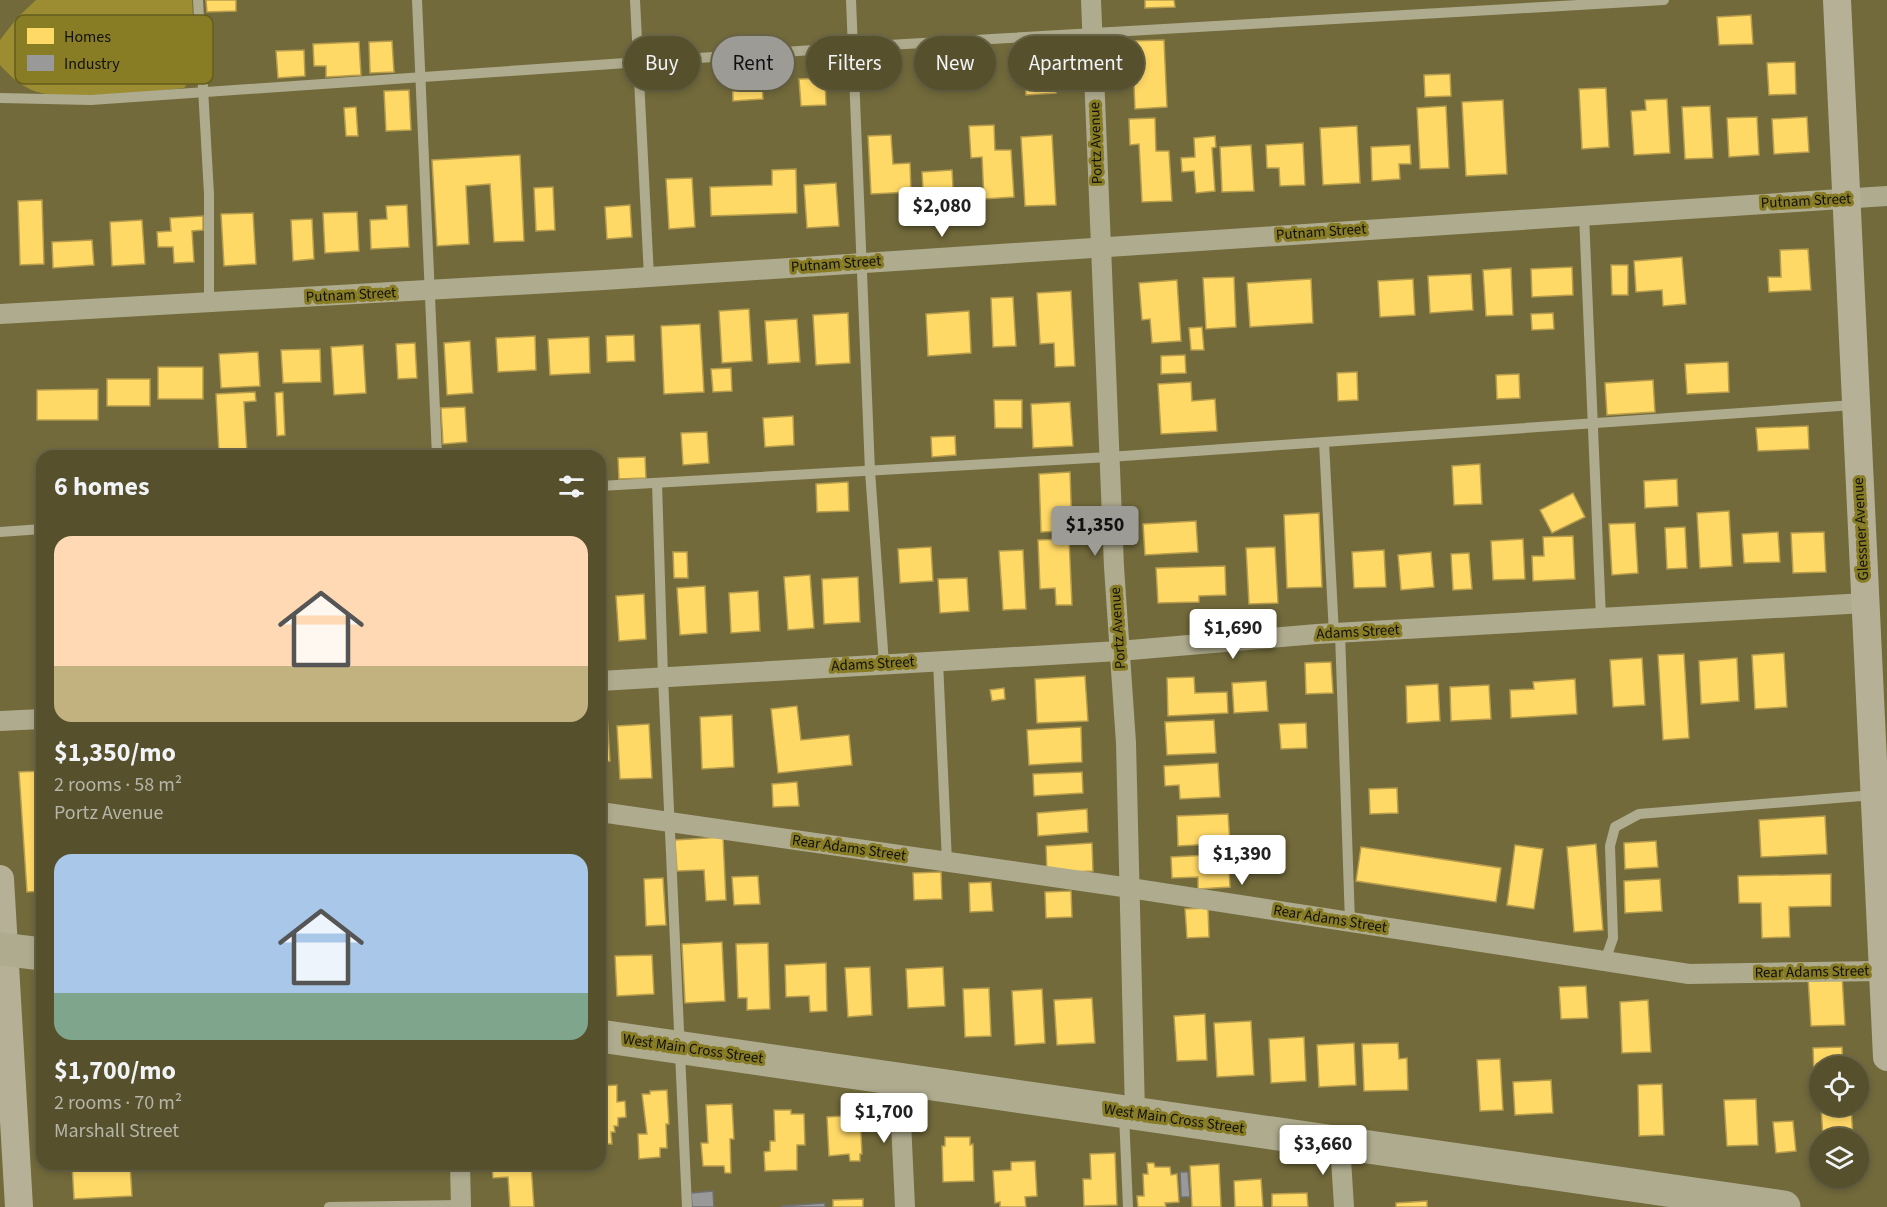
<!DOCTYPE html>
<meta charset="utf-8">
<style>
:root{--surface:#56502c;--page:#5c5734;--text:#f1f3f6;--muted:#b6b5a9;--line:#6c6748;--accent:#9c9b96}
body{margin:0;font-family:"Source Sans 3",sans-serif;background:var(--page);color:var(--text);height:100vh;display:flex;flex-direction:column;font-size:22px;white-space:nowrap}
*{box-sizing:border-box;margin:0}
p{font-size:20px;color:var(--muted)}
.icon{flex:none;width:33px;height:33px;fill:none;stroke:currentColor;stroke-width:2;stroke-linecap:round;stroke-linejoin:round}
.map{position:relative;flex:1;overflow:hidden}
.drawer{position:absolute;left:36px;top:450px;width:570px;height:720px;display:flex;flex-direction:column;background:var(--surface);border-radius:18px;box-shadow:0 3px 9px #0003,0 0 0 2px var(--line)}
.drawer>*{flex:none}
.top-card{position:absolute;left:624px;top:36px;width:570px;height:54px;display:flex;gap:12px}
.fabs{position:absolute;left:1809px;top:1056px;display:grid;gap:12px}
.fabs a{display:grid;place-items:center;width:60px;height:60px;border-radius:50%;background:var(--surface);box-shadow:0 3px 9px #0003,0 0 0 2px var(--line);font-size:30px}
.price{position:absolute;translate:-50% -51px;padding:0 14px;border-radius:6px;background:#fff;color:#222;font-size:20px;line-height:39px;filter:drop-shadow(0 2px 3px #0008)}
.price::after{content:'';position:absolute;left:50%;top:36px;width:18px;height:14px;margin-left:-9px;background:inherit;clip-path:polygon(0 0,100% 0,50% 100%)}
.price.current{background:var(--accent);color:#111}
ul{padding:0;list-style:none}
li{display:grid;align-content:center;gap:12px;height:318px;padding:0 18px}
li span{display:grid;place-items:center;height:186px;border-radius:18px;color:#555}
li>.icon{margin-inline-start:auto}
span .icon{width:108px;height:108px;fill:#fffc;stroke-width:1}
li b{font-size:26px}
h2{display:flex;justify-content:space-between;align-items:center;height:72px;padding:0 18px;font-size:26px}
.tag{padding:0 21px;border-radius:27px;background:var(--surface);box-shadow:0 3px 9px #0003,0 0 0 2px var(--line);font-size:21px;line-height:54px}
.tag.current{background:var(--accent);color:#111}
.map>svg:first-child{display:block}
.green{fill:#9c8d32}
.homes{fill:#ffd966;stroke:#b89d4c;stroke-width:1.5}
.industry{fill:#999;stroke:#707070;stroke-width:1.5}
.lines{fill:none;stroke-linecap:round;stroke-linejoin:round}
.lane{stroke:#afab8e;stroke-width:10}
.street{stroke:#afab8e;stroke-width:20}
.secondary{stroke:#b6b196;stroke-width:28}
.highway{stroke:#aeab8e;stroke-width:33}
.labels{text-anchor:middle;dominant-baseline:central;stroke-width:6;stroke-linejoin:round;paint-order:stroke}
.street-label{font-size:15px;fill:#111;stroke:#887c24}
.key{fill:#887c24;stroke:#645c1e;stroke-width:1.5}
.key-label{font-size:16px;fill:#111}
</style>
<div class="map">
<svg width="1887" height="1207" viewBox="0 0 1887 1207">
<rect width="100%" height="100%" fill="#726a3b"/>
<path class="green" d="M 36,0 L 192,0 L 196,73 L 184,88 C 147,92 71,102 37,92 C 22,87 11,77 0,65 L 0,40 L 17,18 Z"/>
<g class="homes">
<polygon points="206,0 236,0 236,11 207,12"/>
<polygon points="1145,0 1174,0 1175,7 1145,8"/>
<polygon points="1751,15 1753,44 1719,45 1717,17"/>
<polygon points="1164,40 1167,107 1135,109 1132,41"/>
<polygon points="392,41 394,72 370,73 369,42"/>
<polygon points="359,42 361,75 326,77 326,66 314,66 313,44"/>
<polygon points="1053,48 1056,93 1026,95 1024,49"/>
<polygon points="304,50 305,76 278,78 276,51"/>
<polygon points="1795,62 1796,94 1769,95 1767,63"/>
<polygon points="761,66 763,99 733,101 732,67"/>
<polygon points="1450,74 1451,96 1425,97 1424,75"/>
<polygon points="825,78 826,105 801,106 799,79"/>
<polygon points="1606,88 1609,147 1582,149 1579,89"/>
<polygon points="409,90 411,130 386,131 384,91"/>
<polygon points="1667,99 1670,153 1634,155 1631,111 1646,110 1645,100"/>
<polygon points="1503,100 1507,174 1466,176 1462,102"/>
<polygon points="1446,106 1449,168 1420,169 1417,108"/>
<polygon points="1710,106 1713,158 1685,159 1682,107"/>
<polygon points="356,107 358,136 346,136 344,108"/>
<polygon points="1757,117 1759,155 1729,157 1727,118"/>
<polygon points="1807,117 1809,152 1774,154 1772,119"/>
<polygon points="1155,118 1156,151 1169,151 1172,201 1142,202 1139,144 1130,145 1129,119"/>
<polygon points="994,125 995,150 1011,150 1014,197 984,199 982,157 971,158 969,126"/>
<polygon points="1357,126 1360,183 1323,185 1320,128"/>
<polygon points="891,135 893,164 910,163 911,192 871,194 868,136"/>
<polygon points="1052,135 1056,205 1025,206 1021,137"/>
<polygon points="1215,136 1216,147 1212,148 1215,191 1196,193 1194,171 1182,172 1181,158 1195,157 1194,138"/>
<polygon points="1303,143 1305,185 1280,186 1279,168 1267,168 1266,145"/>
<polygon points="1251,145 1254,191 1222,192 1220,147"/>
<polygon points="1410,145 1411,164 1399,164 1400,179 1372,181 1371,147"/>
<polygon points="520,155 524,241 494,242 490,184 466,186 469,244 437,246 432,160"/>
<polygon points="796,169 797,213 711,216 710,187 772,185 772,170"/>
<polygon points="952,170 954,205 924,207 922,172"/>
<polygon points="692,178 695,227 669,229 666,179"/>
<polygon points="836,183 839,226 807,228 804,185"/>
<polygon points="553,187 555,230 536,231 534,188"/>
<polygon points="42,200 44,264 20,265 18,201"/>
<polygon points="407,205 409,247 371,249 370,220 387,219 386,206"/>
<polygon points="630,205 632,237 607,239 605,207"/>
<polygon points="357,212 359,251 325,253 323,213"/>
<polygon points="253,213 256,264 224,266 221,214"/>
<polygon points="203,216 203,230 192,231 194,262 174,263 173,247 158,247 157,232 171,231 170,218"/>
<polygon points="312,219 314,259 293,261 291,220"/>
<polygon points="142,220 145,264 112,266 110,222"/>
<polygon points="92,240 94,265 53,268 52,242"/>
<polygon points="1808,249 1811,290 1769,292 1768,277 1781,277 1780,250"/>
<polygon points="1682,257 1686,304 1663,306 1662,290 1636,292 1634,261"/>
<polygon points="1611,265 1628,265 1628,295 1612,295"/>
<polygon points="1572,267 1573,295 1532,297 1531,269"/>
<polygon points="1511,268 1513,315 1486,316 1483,270"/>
<polygon points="1471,274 1473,310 1430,313 1428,276"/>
<polygon points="1234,277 1236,327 1206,329 1203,278"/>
<polygon points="1311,279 1313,323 1250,327 1247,283"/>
<polygon points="1413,279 1415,315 1380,317 1378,281"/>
<polygon points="1177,280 1181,341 1152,343 1150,319 1142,320 1139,283"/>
<polygon points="1071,291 1075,366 1055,367 1054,343 1040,344 1037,293"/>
<polygon points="1013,297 1016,346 993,347 991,298"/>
<polygon points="749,309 752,361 722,363 719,311"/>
<polygon points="969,311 971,353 928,356 926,314"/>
<polygon points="848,313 850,363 816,365 813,315"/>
<polygon points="1553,313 1554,329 1532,330 1531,314"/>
<polygon points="797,319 800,362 768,364 765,321"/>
<polygon points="700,324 704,392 664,394 661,326"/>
<polygon points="1202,327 1204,350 1191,350 1189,328"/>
<polygon points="634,335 635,361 607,362 606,336"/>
<polygon points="535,336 536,370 498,372 496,338"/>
<polygon points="589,337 590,373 550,375 548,339"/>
<polygon points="470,341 473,393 447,395 444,343"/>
<polygon points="415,343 417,378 398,379 396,344"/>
<polygon points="363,345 366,393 334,395 331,347"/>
<polygon points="320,349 321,382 283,383 281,350"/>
<polygon points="258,352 260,386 221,388 219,354"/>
<polygon points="1185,355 1186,373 1161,374 1161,356"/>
<polygon points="1728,362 1729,392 1687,394 1685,364"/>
<rect x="158" y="367" width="45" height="32"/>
<polygon points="731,368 732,391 713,392 711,369"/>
<polygon points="1357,372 1358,400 1338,401 1337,373"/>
<polygon points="1519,374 1520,398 1497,399 1496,375"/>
<rect x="107" y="379" width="43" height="27"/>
<polygon points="1653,380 1655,412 1607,415 1605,383"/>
<polygon points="1191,382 1192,401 1215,399 1217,431 1161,434 1158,384"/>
<polygon points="98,389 98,420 37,420 37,390"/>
<polygon points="255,392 256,401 244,402 247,452 219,454 216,394"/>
<polygon points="283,392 285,435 277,436 275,393"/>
<polygon points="994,400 1022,400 1022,428 995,428"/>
<polygon points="1070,402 1073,446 1033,448 1031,404"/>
<polygon points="465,407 467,442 443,444 441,408"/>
<polygon points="793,416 794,445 765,447 763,418"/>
<polygon points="1808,426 1809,449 1758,451 1756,428"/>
<polygon points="707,432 709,463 683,465 681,433"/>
<polygon points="955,436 956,455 932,457 931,437"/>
<polygon points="645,457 646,478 619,479 618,458"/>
<polygon points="1480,464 1482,504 1454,505 1452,466"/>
<polygon points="1070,472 1072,531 1041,532 1039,474"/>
<polygon points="1677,479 1678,506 1645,508 1644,481"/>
<polygon points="848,482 849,511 817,512 816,484"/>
<polygon points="1573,493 1585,517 1552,533 1540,510"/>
<polygon points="1729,511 1732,566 1700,568 1697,513"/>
<polygon points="1319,513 1322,587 1287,588 1284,515"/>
<polygon points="1196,521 1198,552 1145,555 1143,524"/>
<polygon points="1635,523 1638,573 1612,575 1609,524"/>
<polygon points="1685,527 1687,568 1667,569 1665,528"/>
<polygon points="1778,532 1780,562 1744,563 1742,534"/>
<polygon points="1824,532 1826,572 1793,573 1791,533"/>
<polygon points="1573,536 1575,579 1533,581 1532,556 1544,556 1543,537"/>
<polygon points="1069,539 1072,605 1056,605 1055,588 1040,589 1038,540"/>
<polygon points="1523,539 1525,579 1493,580 1491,541"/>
<polygon points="931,547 933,581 900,583 898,549"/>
<polygon points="1275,547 1278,603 1249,604 1246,548"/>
<polygon points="1023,550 1026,609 1003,610 999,551"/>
<polygon points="1384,550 1386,587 1354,588 1352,552"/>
<polygon points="673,552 687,552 688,578 674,578"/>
<polygon points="1431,552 1434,587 1401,590 1398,555"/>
<polygon points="1469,553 1472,589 1453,590 1451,554"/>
<polygon points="1225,566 1226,595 1199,596 1199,602 1158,603 1156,568"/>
<polygon points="810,575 814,628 788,630 784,577"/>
<polygon points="858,577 860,622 824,624 822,579"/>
<polygon points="967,578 969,611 940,613 938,579"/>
<polygon points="705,586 707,633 680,635 677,588"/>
<polygon points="758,591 760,631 731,633 729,593"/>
<polygon points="644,594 646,639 619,641 616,596"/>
<polygon points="1784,653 1787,707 1755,709 1752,655"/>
<polygon points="1684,654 1689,738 1663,740 1658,655"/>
<polygon points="1642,658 1645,705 1613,707 1610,660"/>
<polygon points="1737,658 1739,701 1701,704 1699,661"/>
<polygon points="1331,662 1333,693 1306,694 1305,663"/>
<polygon points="1085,676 1088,721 1037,723 1035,679"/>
<polygon points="1194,677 1195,693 1227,692 1228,713 1168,716 1167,678"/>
<polygon points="1575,679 1577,714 1511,718 1510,690 1534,689 1533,682"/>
<polygon points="1266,681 1268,711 1234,713 1232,683"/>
<polygon points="1438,684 1440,721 1407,723 1406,686"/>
<polygon points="1489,685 1491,719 1451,721 1450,687"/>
<polygon points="1004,688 1005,699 992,701 990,690"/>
<polygon points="797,706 801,740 849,735 852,765 778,773 771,709"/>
<polygon points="600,714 607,714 610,761 600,762"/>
<polygon points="732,715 734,767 702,769 700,717"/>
<polygon points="1214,720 1216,753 1167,755 1165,722"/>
<polygon points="1306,723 1307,748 1281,749 1279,724"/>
<polygon points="649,724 652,778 620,779 617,726"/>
<polygon points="1081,727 1082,762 1029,765 1027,730"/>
<polygon points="1218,763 1220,797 1180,799 1179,785 1165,786 1164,766"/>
<polygon points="42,771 42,891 27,892 19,772"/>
<polygon points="1082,772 1083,793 1034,796 1033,774"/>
<polygon points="797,782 799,806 773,807 772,784"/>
<polygon points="1397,788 1398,813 1370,814 1369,789"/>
<polygon points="1087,809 1088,832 1038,836 1037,813"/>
<polygon points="1228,814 1230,843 1178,846 1177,816"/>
<polygon points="1825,816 1827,854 1761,857 1759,820"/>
<polygon points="723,837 726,900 706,901 704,870 677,871 675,840"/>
<polygon points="1656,841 1658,867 1625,869 1624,843"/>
<polygon points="1092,843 1093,871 1047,873 1046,846"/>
<polygon points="1596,844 1603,930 1574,932 1567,847"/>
<polygon points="1515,845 1543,849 1534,909 1507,905"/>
<polygon points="1361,847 1501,868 1496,902 1356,881"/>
<polygon points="1228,854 1230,887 1198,889 1198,877 1172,878 1171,857"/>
<polygon points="941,872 942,899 914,900 913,873"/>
<polygon points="1831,874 1831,906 1789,907 1790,937 1762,938 1761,903 1739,903 1738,876"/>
<polygon points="758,876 760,904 734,905 732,877"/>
<polygon points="663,878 666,925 646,926 644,879"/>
<polygon points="1660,879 1662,911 1625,913 1624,881"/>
<polygon points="991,882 993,911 970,912 969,883"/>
<polygon points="1071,891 1072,917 1046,918 1045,892"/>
<polygon points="1208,908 1209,937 1187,938 1185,909"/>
<polygon points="600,909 603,909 606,978 600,979"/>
<polygon points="722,942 725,1001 685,1003 682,944"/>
<polygon points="768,943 770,1009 747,1010 747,998 738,998 736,944"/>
<polygon points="652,955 654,994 617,996 615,956"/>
<polygon points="826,963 827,1011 810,1012 809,996 786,997 785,965"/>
<polygon points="870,967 872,1015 848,1017 845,968"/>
<polygon points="943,967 945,1006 908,1008 906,969"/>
<polygon points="1842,975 1845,1025 1811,1026 1808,977"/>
<polygon points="1586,986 1588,1018 1561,1019 1559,987"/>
<polygon points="989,988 991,1036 965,1037 963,989"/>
<polygon points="1042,989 1045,1043 1015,1045 1012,991"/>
<polygon points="1092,998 1095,1043 1057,1045 1054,1000"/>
<polygon points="1648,1000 1651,1052 1622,1053 1620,1002"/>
<polygon points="1205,1014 1207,1060 1177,1061 1174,1016"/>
<polygon points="1251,1021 1254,1075 1217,1077 1214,1023"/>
<polygon points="1304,1037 1306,1081 1271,1083 1269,1039"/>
<polygon points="1354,1043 1356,1085 1319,1087 1317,1045"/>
<polygon points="1398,1043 1399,1059 1407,1058 1408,1090 1364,1091 1362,1044"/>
<polygon points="1842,1047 1843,1066 1820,1066 1820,1075 1814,1075 1813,1048"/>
<polygon points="1500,1059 1503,1110 1480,1111 1477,1060"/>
<polygon points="1551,1080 1553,1113 1515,1115 1513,1082"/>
<polygon points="1662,1084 1664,1135 1639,1136 1638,1085"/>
<polygon points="617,1085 617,1102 625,1101 626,1117 618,1118 618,1126 614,1126 615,1132 611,1132 612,1144 600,1144 600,1086"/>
<polygon points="667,1090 669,1124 666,1124 667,1148 660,1148 660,1157 639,1159 638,1134 647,1134 642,1094 650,1094 650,1091"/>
<polygon points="1756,1099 1758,1145 1727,1146 1724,1100"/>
<polygon points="732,1104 734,1139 730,1139 731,1173 725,1173 724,1166 703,1166 701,1143 708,1143 706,1105"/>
<polygon points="1821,1106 1851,1106 1853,1138 1823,1138"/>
<polygon points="774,1110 791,1110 791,1114 804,1114 805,1145 797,1145 797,1170 765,1171 764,1152 770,1151 770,1141 775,1141"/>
<polygon points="860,1115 862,1154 860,1154 860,1161 850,1161 849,1154 829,1156 827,1117"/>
<polygon points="1793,1121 1796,1151 1776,1153 1773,1122"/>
<polygon points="945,1137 970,1137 970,1145 973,1144 974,1181 943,1182 942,1146 945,1146"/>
<polygon points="1115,1153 1117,1205 1084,1206 1083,1179 1091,1179 1090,1154"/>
<polygon points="1035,1161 1037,1196 1025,1197 1026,1207 1000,1207 1000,1202 995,1203 993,1171 1011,1170 1011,1162"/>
<polygon points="1147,1163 1154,1163 1155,1167 1170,1167 1171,1175 1177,1174 1179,1202 1165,1203 1166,1207 1138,1207 1137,1196 1144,1196 1143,1174 1148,1174"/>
<polygon points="72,1164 130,1164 132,1196 74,1199"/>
<polygon points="492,1164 531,1164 534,1207 510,1207 508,1177 493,1178"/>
<polygon points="1219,1164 1221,1207 1192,1207 1190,1166"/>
<polygon points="1261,1179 1263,1207 1235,1207 1234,1181"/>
<polygon points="1307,1193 1308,1207 1272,1207 1272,1194"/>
<polygon points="863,1199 863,1207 833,1207 833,1200"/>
<polygon points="1427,1201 1427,1207 1396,1207 1396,1203"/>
</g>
<g class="industry">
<polygon points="1180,1172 1188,1172 1190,1197 1181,1197"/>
<polygon points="713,1191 714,1207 692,1207 691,1193"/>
<polygon points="825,1203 825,1207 782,1207 782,1206"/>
</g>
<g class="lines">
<g class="lane">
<polyline points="198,0 209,194 209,302"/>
<polyline points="417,0 437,456"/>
<polyline points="635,0 649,277"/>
<polyline points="851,0 870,471 884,664"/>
<polyline points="0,98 91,100 871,46 1664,0"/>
<polyline points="1584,215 1601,618"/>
<polyline points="1324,442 1334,634"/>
<polyline points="657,483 663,677 687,1207"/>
<polyline points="600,486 1109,457 1854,405"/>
<polyline points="0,532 42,529"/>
<polyline points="1340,633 1350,922"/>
<polyline points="938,661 947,862"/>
<polyline points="1605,961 1613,938 1610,846 1615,827 1639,814 1874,795"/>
<polyline points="1124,1115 1128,1207"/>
<polyline points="329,1207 461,1205"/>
</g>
<g class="street">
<polyline points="1091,0 1114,567 1126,743 1135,1113"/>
<polyline points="0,314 604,280 1887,196"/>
<polyline points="600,681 1119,651 1317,634 1865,603"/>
<polyline points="0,721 42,719"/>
<polyline points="600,812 1130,888 1689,974 1883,971"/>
<polyline points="899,1079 905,1207"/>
<polyline points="1340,1143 1344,1207"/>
<polyline points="460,1164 461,1207"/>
</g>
<g class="secondary">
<polyline points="1837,0 1887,1057"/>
<polyline points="0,879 19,1207"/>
</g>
<g class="highway">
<polyline points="0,949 42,954"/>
<polyline points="600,1036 1784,1207"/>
</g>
</g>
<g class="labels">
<g class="street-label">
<text transform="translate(1096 143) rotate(-92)">Portz Avenue</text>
<text transform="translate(1806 201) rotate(-3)">Putnam Street</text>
<text transform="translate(1321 232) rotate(-4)">Putnam Street</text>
<text transform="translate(836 264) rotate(-4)">Putnam Street</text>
<text transform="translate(351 295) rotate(-3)">Putnam Street</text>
<text transform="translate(1861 529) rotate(-93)">Glessner Avenue</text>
<text transform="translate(1118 628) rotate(-94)">Portz Avenue</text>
<text transform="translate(1358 632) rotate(-3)">Adams Street</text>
<text transform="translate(873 664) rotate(-3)">Adams Street</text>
<text transform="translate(849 848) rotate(8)">Rear Adams Street</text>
<text transform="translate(1330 919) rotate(9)">Rear Adams Street</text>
<text transform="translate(1812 972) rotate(-1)">Rear Adams Street</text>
<text transform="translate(693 1049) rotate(8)">West Main Cross Street</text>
<text transform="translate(1174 1119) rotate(8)">West Main Cross Street</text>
</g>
</g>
<rect x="15" y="15" width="198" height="69" rx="9" class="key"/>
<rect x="27" y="28" width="27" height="16" fill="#ffd966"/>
<rect x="27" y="55" width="27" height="16" fill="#999"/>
<g class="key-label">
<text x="64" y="42">Homes</text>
<text x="64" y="69">Industry</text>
</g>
</svg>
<div class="fabs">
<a><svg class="icon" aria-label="locate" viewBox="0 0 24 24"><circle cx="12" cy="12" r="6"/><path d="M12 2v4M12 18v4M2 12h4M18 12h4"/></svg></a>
<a><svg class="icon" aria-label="layers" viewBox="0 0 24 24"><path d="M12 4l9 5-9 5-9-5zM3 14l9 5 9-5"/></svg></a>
</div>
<b class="price" style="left:942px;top:238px">$2,080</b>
<b class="price current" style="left:1095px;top:557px">$1,350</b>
<b class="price" style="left:1233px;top:660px">$1,690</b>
<b class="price" style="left:1242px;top:886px">$1,390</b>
<b class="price" style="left:884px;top:1144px">$1,700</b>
<b class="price" style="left:1323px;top:1176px">$3,660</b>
<div class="top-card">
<a class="tag">Buy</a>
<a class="tag current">Rent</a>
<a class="tag">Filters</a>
<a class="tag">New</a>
<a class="tag">Apartment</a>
</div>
<section class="drawer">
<h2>6 homes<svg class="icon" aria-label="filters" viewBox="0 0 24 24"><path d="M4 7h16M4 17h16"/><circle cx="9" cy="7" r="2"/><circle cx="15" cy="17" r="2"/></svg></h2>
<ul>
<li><span style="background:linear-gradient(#ffd9b3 70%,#c2b280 0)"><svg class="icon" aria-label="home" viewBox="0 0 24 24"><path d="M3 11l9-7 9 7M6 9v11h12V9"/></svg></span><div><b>$1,350/mo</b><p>2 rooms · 58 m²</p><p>Portz Avenue</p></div></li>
<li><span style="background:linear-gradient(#a9c7e8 75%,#7fa58c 0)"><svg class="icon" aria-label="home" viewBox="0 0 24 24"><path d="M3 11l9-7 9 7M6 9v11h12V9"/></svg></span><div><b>$1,700/mo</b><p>2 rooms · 70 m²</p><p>Marshall Street</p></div></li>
</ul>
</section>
</div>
